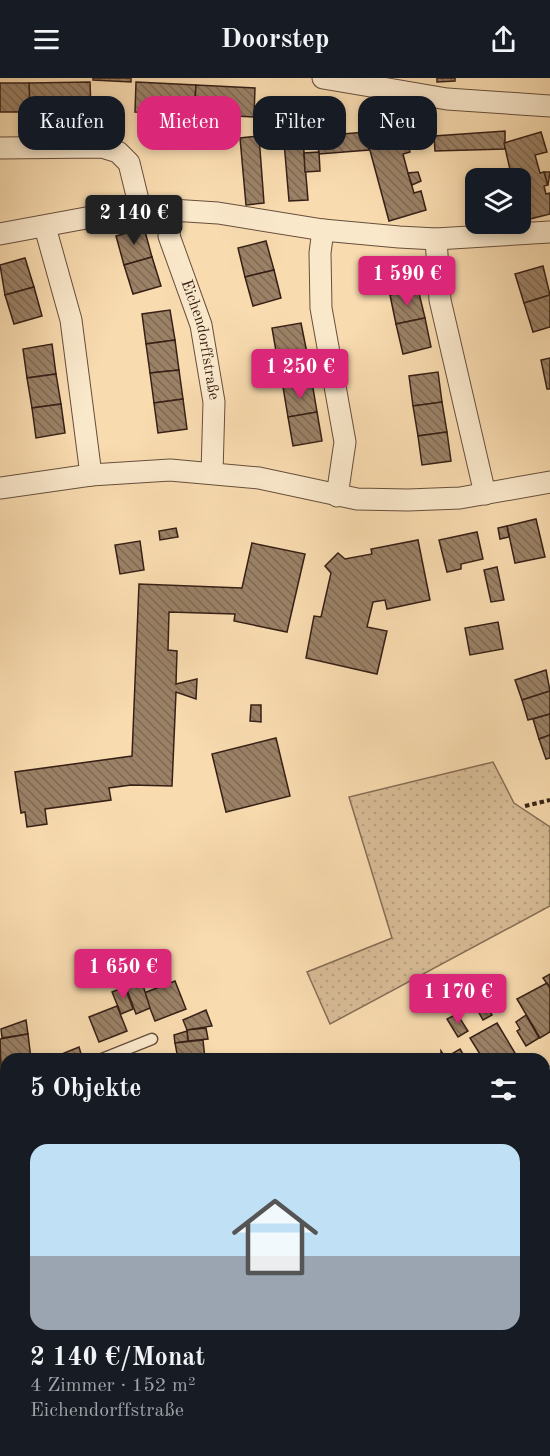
<!DOCTYPE html>
<html lang="de">
<meta charset="utf-8">
<style>
:root{--surface:#171b24;--page:#242831;--text:#f1f3f6;--muted:#9ea1a6;--line:#363941;--accent:#db2777}
body{margin:0;font-family:"Old Standard TT",serif;background:var(--page);color:var(--text);height:100vh;display:flex;flex-direction:column;font-size:22px;white-space:nowrap}
*{box-sizing:border-box;margin:0}
p{font-size:20px;color:var(--muted)}
.icon{flex:none;width:33px;height:33px;fill:none;stroke:currentColor;stroke-width:2;stroke-linecap:round;stroke-linejoin:round}
.map{position:relative;flex:1;overflow:hidden}
.panel{position:absolute;left:0px;top:975px;width:550px;height:404px;display:flex;flex-direction:column;background:var(--surface);border-radius:18px 18px 0 0;box-shadow:0 3px 9px #0003}
.panel>*{flex:none}
.hud{position:absolute;left:18px;top:18px;width:514px;height:54px;display:flex;gap:12px}
.buttons{position:absolute;left:465px;top:90px;display:grid;gap:12px}
.buttons a{display:grid;place-items:center;width:66px;height:66px;border-radius:12px;background:var(--surface);box-shadow:0 3px 9px #0003;font-size:30px}
.price{position:absolute;translate:-50% -51px;padding:0 14px;border-radius:6px;background:var(--accent);color:#fff;font-size:20px;line-height:39px;filter:drop-shadow(0 2px 3px #0008)}
.price::after{content:'';position:absolute;left:50%;top:36px;width:18px;height:14px;margin-left:-9px;background:inherit;clip-path:polygon(0 0,100% 0,50% 100%)}
.price.on{background:#222;color:#fff}
ul{padding:0;list-style:none}
li{display:grid;align-content:center;gap:12px;height:318px;padding:0 30px}
li+li{border-top:2px solid var(--line)}
li span{display:grid;place-items:center;height:186px;border-radius:18px;color:#555}
li>.icon{margin-inline-start:auto}
span .icon{width:108px;height:108px;fill:#fffc;stroke-width:1}
li b{font-size:26px}
h2{display:flex;justify-content:space-between;align-items:center;height:72px;padding:0 30px;font-size:26px}
.pill{padding:0 21px;border-radius:18px;background:var(--surface);box-shadow:0 3px 9px #0003;font-size:21px;line-height:54px}
.pill.on{background:var(--accent);color:#fff}
header{display:flex;justify-content:space-between;align-items:center;height:78px;padding:0 30px;background:var(--surface);font-size:27px;font-weight:700}
.map>svg:first-child{display:block}
.grass{fill:url(#grass-tufts);stroke:#876e56;stroke-width:1.5}
.park{fill:url(#park-dots);stroke:#876e56;stroke-width:1.5}
.building{fill:url(#building-back-hatch);stroke:#372016;stroke-width:1.5}
.lines{fill:none;stroke-linecap:round;stroke-linejoin:round}
.lane-casing{stroke:#674f3c;stroke-width:13}
.street-casing{stroke:#674f3c;stroke-width:23}
.path{stroke:#372016;stroke-width:4;stroke-dasharray:4.5 3;stroke-linecap:butt}
.lane{stroke:#fae8cb;stroke-width:10}
.street{stroke:#fae8cb;stroke-width:21}
.labels{text-anchor:middle;dominant-baseline:central;stroke-width:6;stroke-linejoin:round;paint-order:stroke}
.street-label{font-size:16px;fill:#372016;stroke:#fae8cb}
</style>
<header><svg class="icon" aria-label="menu" viewBox="0 0 24 24"><path d="M4 6h16M4 12h16M4 18h16"/></svg>Doorstep<svg class="icon" aria-label="share" viewBox="0 0 24 24"><path d="M12 15V3M7 8l5-5 5 5M5 13v7h14v-7"/></svg></header>
<div class="map">
<svg width="550" height="1378" viewBox="0 0 550 1378">
<defs>
<pattern id="grass-tufts" width="24" height="20" patternUnits="userSpaceOnUse" patternTransform="scale(1.5)"><rect width="24" height="20" fill="#d7bb95"/><path d="M3 7l-1-3M5 7V3M7 7l1-3M15 17l-1-3M17 17v-4M19 17l1-3" fill="none" stroke="#b9a080"/></pattern>
<pattern id="park-dots" width="8" height="8" patternUnits="userSpaceOnUse" patternTransform="scale(1.5)"><rect width="8" height="8" fill="#d7bb95"/><path d="M2 2h.1M6 6h.1" fill="none" stroke="#b9a080" stroke-width="1.8" stroke-linecap="round"/></pattern>
<pattern id="building-back-hatch" width="6" height="6" patternUnits="userSpaceOnUse" patternTransform="scale(1.5)"><rect width="6" height="6" fill="#9b8166"/><path d="M-1 5l2 2M0 0l6 6M5-1l2 2" fill="none" stroke="#7f6953"/></pattern>
</defs>
<rect width="100%" height="100%" fill="#f8dbaf"/>
<filter id="stains"><feTurbulence type="fractalNoise" baseFrequency=".00333" numOctaves="4"/><feColorMatrix values="0 0 0 0 .2 0 0 0 0 .09 0 0 0 0 .02 0 0 0 .5 -.17"/></filter>
<radialGradient id="worn" r=".72"><stop offset=".6" stop-color="#630" stop-opacity="0"/><stop offset="1" stop-color="#630" stop-opacity=".3"/></radialGradient>
<polygon class="grass" points="6,1295 6,1350 0,1346 0,1296"/>
<polygon class="park" points="493,684 514,725 550,749 550,828 330,946 307,894 392,860 349,719"/>
<g class="building">
<polygon points="93,0 131,0 131,4 93,2"/>
<polygon points="437,0 455,0 455,3 437,4"/>
<polygon points="90,4 91,33 30,34 29,5"/>
<polygon points="136,4 196,7 194,36 135,34"/>
<polygon points="0,5 29,5 30,34 0,34"/>
<polygon points="196,7 255,10 254,39 194,36"/>
<polygon points="300,26 308,122 289,123 281,28"/>
<polygon points="505,53 505,71 435,73 434,58"/>
<polygon points="367,54 369,72 319,76 317,58"/>
<polygon points="541,54 547,74 535,77 540,95 544,94 548,107 544,108 546,116 550,115 550,136 526,142 520,126 520,100 514,100 511,96 504,65"/>
<polygon points="404,55 410,74 403,76 408,95 414,115 421,113 426,132 389,143 368,65"/>
<polygon points="259,58 264,125 246,127 240,60"/>
<polygon points="319,74 320,93 305,94 304,75"/>
<polygon points="418,94 421,103 412,107 408,95"/>
<polygon points="544,94 550,94 548,107"/>
<polygon points="144,150 152,179 124,187 116,158"/>
<polygon points="266,163 274,192 245,199 238,170"/>
<polygon points="152,179 161,208 133,216 124,187"/>
<polygon points="25,180 34,209 5,217 0,187"/>
<polygon points="543,188 550,217 524,225 515,196"/>
<polygon points="274,192 281,220 253,228 245,199"/>
<polygon points="34,209 42,238 14,246 5,217"/>
<polygon points="418,211 425,240 396,246 390,217"/>
<polygon points="550,217 550,249 533,254 524,225"/>
<polygon points="170,232 175,262 146,266 142,236"/>
<polygon points="425,240 431,269 403,276 396,246"/>
<polygon points="301,245 307,275 277,279 272,250"/>
<polygon points="175,262 179,292 150,295 146,266"/>
<polygon points="52,266 56,296 27,300 23,271"/>
<polygon points="307,275 312,304 283,309 277,279"/>
<polygon points="550,280 550,311 547,311 541,282"/>
<polygon points="179,292 183,321 154,325 150,295"/>
<polygon points="438,294 442,324 413,328 409,298"/>
<polygon points="56,296 61,326 32,330 27,300"/>
<polygon points="312,304 317,334 288,339 283,309"/>
<polygon points="183,321 187,351 158,355 154,325"/>
<polygon points="442,324 447,354 418,358 413,328"/>
<polygon points="61,326 65,355 36,360 32,330"/>
<polygon points="317,334 322,363 293,368 288,339"/>
<polygon points="447,354 451,383 422,387 418,358"/>
<polygon points="536,441 545,479 515,485 507,448"/>
<polygon points="507,448 509,459 500,461 498,450"/>
<polygon points="176,450 178,459 160,462 159,453"/>
<polygon points="477,454 483,481 461,486 461,491 447,494 439,462"/>
<polygon points="418,462 430,522 387,531 385,522 373,524 367,549 387,553 377,596 306,580 314,538 321,539 331,495 325,488 338,475 345,481 372,476 371,471"/>
<polygon points="140,463 144,492 120,496 115,467"/>
<polygon points="252,465 305,476 287,554 234,543 235,536 169,534 168,572 177,573 176,606 197,601 196,621 176,614 172,708 131,707 109,710 111,722 45,731 47,746 27,749 25,734 21,735 15,694 132,678 139,506 242,510"/>
<polygon points="497,489 504,522 491,524 484,492"/>
<polygon points="498,544 503,571 470,577 465,550"/>
<polygon points="546,592 550,613 522,622 515,602"/>
<polygon points="550,613 550,636 528,642 522,622"/>
<polygon points="251,627 261,627 261,644 250,643"/>
<polygon points="550,636 550,657 539,661 533,641"/>
<polygon points="550,657 550,680 546,681 539,661"/>
<polygon points="276,660 290,718 226,734 212,676"/>
<polygon points="550,896 550,910 543,900"/>
<polygon points="175,903 186,931 155,943 144,915"/>
<polygon points="142,904 150,930 136,936 126,909"/>
<polygon points="547,905 550,910 550,954 540,960 517,921"/>
<polygon points="125,909 133,931 121,936 112,914"/>
<polygon points="481,919 492,937 483,942 473,924"/>
<polygon points="117,928 127,953 99,964 89,939"/>
<polygon points="206,932 212,948 187,952 183,942"/>
<polygon points="457,936 468,953 458,959 447,941"/>
<polygon points="526,937 539,960 526,968 517,953 520,951 516,944"/>
<polygon points="26,942 28,956 2,960 1,951"/>
<polygon points="497,945 515,975 505,981 483,981 470,960"/>
<polygon points="206,950 208,961 188,963 187,952"/>
<polygon points="187,953 188,963 175,965 174,957"/>
<polygon points="28,956 31,981 6,981 6,990 1,991 0,961"/>
<polygon points="203,962 205,981 178,981 175,965"/>
<polygon points="79,969 82,979 64,981 62,976"/>
<polygon points="460,971 466,981 446,981 445,980"/>
<polygon points="441,973 446,981 433,981 441,976"/>
<polygon points="6,1056 6,1077 0,1078 0,1057"/>
<polygon points="550,1067 550,1087 544,1078 544,1070"/>
<polygon points="6,1077 6,1097 0,1098 0,1078"/>
<polygon points="6,1097 6,1118 0,1119 0,1098"/>
<polygon points="6,1160 6,1201 0,1183 0,1162"/>
<polygon points="545,1220 550,1224 550,1263 544,1258"/>
<polygon points="544,1331 550,1336 550,1356 544,1362"/>
<polygon points="66,1372 94,1372 99,1378 63,1378"/>
<polygon points="116,1372 121,1378 110,1377 115,1372"/>
<polygon points="243,1372 285,1372 289,1378 236,1378"/>
<polygon points="515,1372 521,1372 528,1378 511,1378"/>
</g>
<g class="lines">
<g class="lane-casing">
<g id="lane">
<polyline points="102,981 152,961"/>
<polyline points="0,1022 6,1019"/>
</g>
</g>
<g class="street-casing">
<g id="street">
<polyline points="323,0 447,21 550,28"/>
<polyline points="0,70 102,69 118,74 129,85 140,130"/>
<path id="s1" d="M 171,132 L 169,158 L 201,247 L 214,324 L 212,395"/>
<polyline points="45,149 71,242 91,397"/>
<polyline points="323,152 320,175 321,230 345,364 337,418"/>
<polyline points="0,156 140,130 218,135 323,152 399,159 436,161 550,154"/>
<polyline points="436,161 440,222 485,416"/>
<polyline points="0,410 91,397 170,392 259,400 357,421 408,422 460,420 550,404"/>
<polyline points="544,1002 550,999"/>
<polyline points="18,1378 25,1372"/>
</g>
</g>
<polyline class="path" points="525,728 550,722"/>
<use href="#lane" class="lane"/>
<use href="#street" class="street"/>
</g>
<g class="labels">
<g class="street-label">
<text stroke="none"><textPath href="#s1" startOffset="135">Eichendorffstraße</textPath></text>
</g>
</g>
<rect width="100%" height="100%" filter="url(#stains)"/>
<rect width="100%" height="100%" fill="url(#worn)"/>
</svg>
<div class="buttons">
<a><svg class="icon" aria-label="layers" viewBox="0 0 24 24"><path d="M12 4l9 5-9 5-9-5zM3 14l9 5 9-5"/></svg></a>
</div>
<b class="price on" style="left:134px;top:168px">2 140 €</b>
<b class="price" style="left:407px;top:229px">1 590 €</b>
<b class="price" style="left:300px;top:322px">1 250 €</b>
<b class="price" style="left:123px;top:922px">1 650 €</b>
<b class="price" style="left:458px;top:947px">1 170 €</b>
<div class="hud">
<a class="pill">Kaufen</a>
<a class="pill on">Mieten</a>
<a class="pill">Filter</a>
<a class="pill">Neu</a>
</div>
<section class="panel">
<h2>5 Objekte<svg class="icon" aria-label="filters" viewBox="0 0 24 24"><path d="M4 7h16M4 17h16"/><circle cx="9" cy="7" r="2"/><circle cx="15" cy="17" r="2"/></svg></h2>
<ul>
<li><span style="background:linear-gradient(#bfe0f5 60%,#9aa5b1 0)"><svg class="icon" aria-label="home" viewBox="0 0 24 24"><path d="M3 11l9-7 9 7M6 9v11h12V9"/></svg></span><div><b>2 140 €/Monat</b><p>4 Zimmer · 152 m²</p><p>Eichendorffstraße</p></div></li>
</ul>
</section>
</div>
